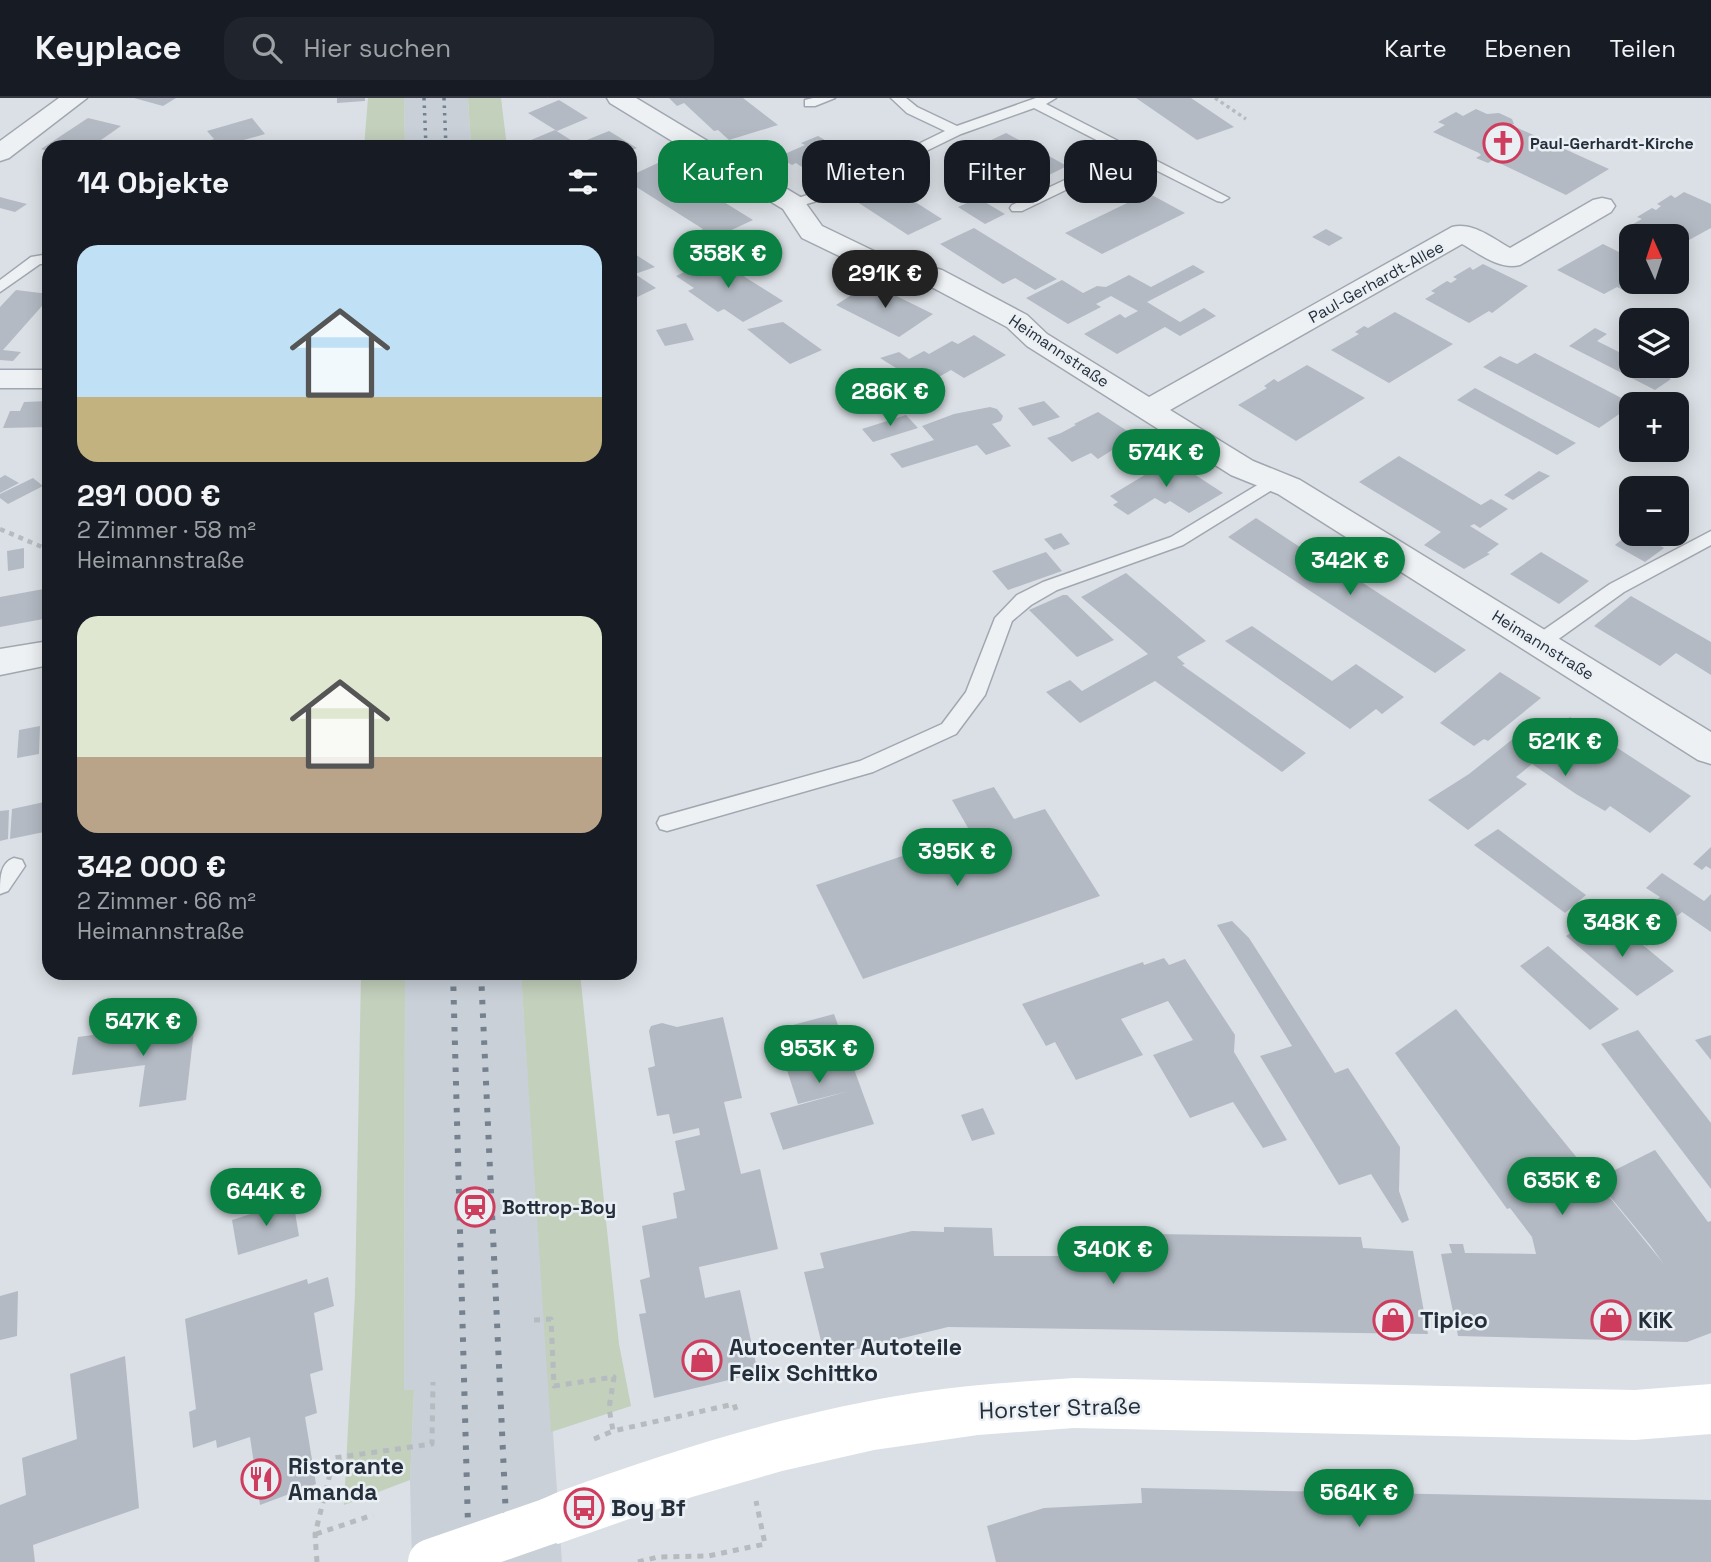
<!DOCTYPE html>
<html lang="de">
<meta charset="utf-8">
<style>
:root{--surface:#171b24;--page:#20242c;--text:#f1f3f6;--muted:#9ea1a6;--line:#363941;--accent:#0b8043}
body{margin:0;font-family:"Space Grotesk",sans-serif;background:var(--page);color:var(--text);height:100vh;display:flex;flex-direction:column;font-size:26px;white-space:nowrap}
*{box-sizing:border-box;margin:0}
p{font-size:23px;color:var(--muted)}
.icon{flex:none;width:38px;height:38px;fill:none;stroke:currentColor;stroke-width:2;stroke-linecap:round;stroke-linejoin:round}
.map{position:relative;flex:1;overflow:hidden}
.panel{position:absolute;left:42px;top:42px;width:595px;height:840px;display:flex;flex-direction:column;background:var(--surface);border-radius:21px;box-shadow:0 4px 18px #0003}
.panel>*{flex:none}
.top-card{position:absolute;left:658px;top:42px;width:665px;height:63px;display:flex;gap:14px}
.needle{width:46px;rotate:357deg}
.fabs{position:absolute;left:1619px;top:126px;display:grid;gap:14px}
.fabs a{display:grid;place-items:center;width:70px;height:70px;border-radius:14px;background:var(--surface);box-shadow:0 4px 18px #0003;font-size:35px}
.price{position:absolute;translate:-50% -60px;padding:0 16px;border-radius:24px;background:var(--accent);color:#fff;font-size:23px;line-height:46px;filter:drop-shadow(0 2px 4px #0008)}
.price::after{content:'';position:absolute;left:50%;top:42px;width:21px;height:16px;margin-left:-10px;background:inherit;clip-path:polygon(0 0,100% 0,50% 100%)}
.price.current{background:#222;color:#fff}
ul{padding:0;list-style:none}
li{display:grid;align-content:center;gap:14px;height:371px;padding:0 35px}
li span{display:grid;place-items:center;height:217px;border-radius:21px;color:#555}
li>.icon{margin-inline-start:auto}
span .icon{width:126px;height:126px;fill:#fffc;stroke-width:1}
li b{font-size:30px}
h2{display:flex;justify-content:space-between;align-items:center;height:84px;padding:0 35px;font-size:30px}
.tag{padding:0 24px;border-radius:21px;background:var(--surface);box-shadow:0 4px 18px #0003;font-size:24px;line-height:63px}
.tag.current{background:var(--accent);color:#fff}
header{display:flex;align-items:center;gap:42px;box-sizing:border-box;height:98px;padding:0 35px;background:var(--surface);border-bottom:2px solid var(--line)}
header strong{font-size:33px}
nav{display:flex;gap:38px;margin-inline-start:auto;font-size:24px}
.search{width:490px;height:63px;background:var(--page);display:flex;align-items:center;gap:18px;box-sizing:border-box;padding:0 24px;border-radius:21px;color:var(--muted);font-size:26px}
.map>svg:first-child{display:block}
.built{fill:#c9d0d8}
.green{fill:#c3d0bc}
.building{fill:#b3bac3;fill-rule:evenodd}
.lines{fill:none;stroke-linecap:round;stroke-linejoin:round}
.service-casing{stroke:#a1a7b0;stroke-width:3}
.minor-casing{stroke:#a1a7b0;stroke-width:3}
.path-far2{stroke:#b6bbc0;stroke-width:3.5;stroke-dasharray:3.5 3.5;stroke-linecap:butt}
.path-far1{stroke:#b6bbc0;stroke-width:4.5;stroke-dasharray:5 5;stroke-linecap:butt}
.path{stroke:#b6bbc0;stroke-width:5;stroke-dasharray:6 6;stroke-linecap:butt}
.service{fill:#eef1f4;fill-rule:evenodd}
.minor{fill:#eef1f4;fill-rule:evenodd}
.secondary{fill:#fff;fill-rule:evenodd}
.rail-far1{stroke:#75818f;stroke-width:3.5;stroke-dasharray:2.5 5;stroke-linecap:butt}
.rail{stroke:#75818f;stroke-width:6;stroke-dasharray:4.5 9;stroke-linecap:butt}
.secondary-bridge{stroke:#fff;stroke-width:46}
.labels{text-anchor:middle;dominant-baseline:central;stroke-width:5;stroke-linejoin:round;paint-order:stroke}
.far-poi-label{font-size:16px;font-weight:bold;fill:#252f3c;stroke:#eaeff4;text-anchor:start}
.far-street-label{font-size:16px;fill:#252f3c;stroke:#eaeff4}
.poi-label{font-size:19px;font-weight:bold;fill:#252f3c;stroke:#eaeff4;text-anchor:start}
.near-poi-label{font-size:23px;font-weight:bold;fill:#252f3c;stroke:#eaeff4;text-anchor:start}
.near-street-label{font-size:23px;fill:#252f3c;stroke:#eaeff4}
</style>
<header>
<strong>Keyplace</strong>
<div class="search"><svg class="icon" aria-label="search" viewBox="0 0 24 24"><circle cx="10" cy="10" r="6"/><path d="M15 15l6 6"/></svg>Hier suchen</div>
<nav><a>Karte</a><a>Ebenen</a><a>Teilen</a></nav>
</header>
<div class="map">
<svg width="1711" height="1464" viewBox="0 0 1711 1464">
<rect width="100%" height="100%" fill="#dbe0e6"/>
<g class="built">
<polygon points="404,0 468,0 471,49 405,49"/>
<polygon points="405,875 521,875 562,1464 412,1464 410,1382 414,1292 404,1292"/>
</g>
<g class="green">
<polygon points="368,0 404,0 405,49 364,49"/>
<polygon points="468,0 501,0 507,49 471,49"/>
<polygon points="361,875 405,875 404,1292 414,1292 410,1382 344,1407 355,1196"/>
<polygon points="521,875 580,875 619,1246 631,1308 551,1334"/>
</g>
<g class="building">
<polygon points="134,0 176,0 163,8"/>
<polygon points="337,0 365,0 365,3 337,5"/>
<polygon points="669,0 743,0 778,27 729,42 718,32 714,33 684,5 677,8"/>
<polygon points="1136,0 1191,0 1234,29 1197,42"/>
<polygon points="559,2 588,20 557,33 528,15"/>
<polygon points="1476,11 1487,16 1499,15 1512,21 1514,26 1511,27 1609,71 1566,97 1493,62 1488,65 1476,60 1481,57 1479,55 1433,34 1445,27 1438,24 1456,14 1463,18"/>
<polygon points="88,20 121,28 91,49 49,49 49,54 41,51"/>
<polygon points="252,20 265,36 220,49 205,49 201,45 214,41 207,33"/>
<polygon points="555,32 574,44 561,49 542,49 531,42"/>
<polygon points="609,33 637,50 630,53 630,49 582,49 577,46"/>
<polygon points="1006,35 1036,51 1067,68 1033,85 972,51"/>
<polygon points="818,38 842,52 847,50 862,59 841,68 848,73 824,84 796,65 792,67 778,59 805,47 801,45"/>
<polygon points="660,64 706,93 753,122 708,143 695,135 703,131 630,85 630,78"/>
<polygon points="882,83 942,121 908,137 848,98"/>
<polygon points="1684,94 1711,106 1711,130 1678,148 1676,138 1658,138 1633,126 1642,121 1637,119 1652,110 1656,112 1661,108 1657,106 1671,97 1675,100"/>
<polygon points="1148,95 1185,115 1102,156 1065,135"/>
<polygon points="0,99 7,101 27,106 15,114 0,110"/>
<polygon points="978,100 1005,116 985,126 958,109"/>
<polygon points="974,130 1047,175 1057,181 1035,192 1015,180 1003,186 940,146"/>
<polygon points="1326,131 1343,140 1329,148 1312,139"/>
<polygon points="1603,146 1631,160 1631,184 1636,184 1623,192 1617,189 1604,196 1557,172"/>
<polygon points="630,153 655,169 635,176 656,190 633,201 630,199"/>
<polygon points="715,159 748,181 783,203 743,224 724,211 718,214 688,193 694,190 676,178"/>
<polygon points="1483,166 1528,188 1492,215 1489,213 1469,225 1425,201 1435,195 1431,193 1447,183 1451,185 1457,181 1453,179 1470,169 1473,172"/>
<polygon points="1193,167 1205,174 1147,204 1180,224 1204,210 1216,218 1180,238 1165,229 1117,256 1084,236 1120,216 1125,220 1138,213 1111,198 1096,206 1101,209 1068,226 1026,200 1062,182 1083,195 1097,188 1106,189 1129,177 1151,189"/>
<polygon points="870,185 933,216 899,239 836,207"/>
<polygon points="16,192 49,196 49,200 3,252 21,254 13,263 0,262 0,209"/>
<polygon points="1395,214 1453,246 1389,285 1331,252 1359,236 1355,234 1364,228 1368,230"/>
<polygon points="783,224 822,252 790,266 747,231"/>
<polygon points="686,225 694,242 665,248 656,232"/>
<polygon points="1595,230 1607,236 1597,243 1631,260 1631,268 1646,268 1671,281 1655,292 1569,248"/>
<polygon points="974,237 1006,257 964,280 951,272 932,283 924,278 904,289 885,276 896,270 880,260 899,254 909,261 924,253 929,256 952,243 958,246"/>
<polygon points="1535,255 1631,305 1631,308 1599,330 1483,269 1500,258 1517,266"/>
<polygon points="1307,267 1365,300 1296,343 1238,307 1267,290 1264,288 1274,281 1278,284"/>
<polygon points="1475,290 1576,345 1557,357 1457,302"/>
<polygon points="892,296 899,305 873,312 866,303"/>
<polygon points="49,303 49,329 3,330 10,313 20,313 24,304"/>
<polygon points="1044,303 1060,319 1033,328 1018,310"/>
<polygon points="990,309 997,311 1003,318 1001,323 992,326 1011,348 986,357 977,347 902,370 890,356 934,342 922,328 954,316"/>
<polygon points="1098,314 1135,338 1098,361 1091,355 1072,364 1047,340 1061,335 1076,327 1074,326"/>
<polygon points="906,317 918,330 873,344 862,331"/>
<polygon points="1399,358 1481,407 1491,401 1508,411 1480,430 1474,426 1470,428 1499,446 1487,455 1490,456 1464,471 1424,447 1441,434 1359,384"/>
<polygon points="1171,361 1223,395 1189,415 1170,403 1165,406 1155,400 1128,417 1113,407 1118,404 1110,398"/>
<polygon points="1539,373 1550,378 1513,402 1504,397"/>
<polygon points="5,377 19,385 0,395 0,380"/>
<polygon points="33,380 43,388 8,406 0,400 0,396"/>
<polygon points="1256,420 1339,475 1343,472 1466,552 1435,575 1228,439"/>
<polygon points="1631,434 1640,436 1664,450 1645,464 1615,447"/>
<polygon points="1061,435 1070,446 1054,452 1044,441"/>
<polygon points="24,450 24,470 8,473 7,453"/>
<polygon points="1046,454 1062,473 1008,492 992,473"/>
<polygon points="1541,454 1589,483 1559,506 1510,476"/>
<polygon points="1126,475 1206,543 1177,559 1185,566 1182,567 1306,655 1282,674 1155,583 1080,625 1046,594 1070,582 1082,593 1148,556 1081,499"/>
<polygon points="49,490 49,520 0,529 0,499"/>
<polygon points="1063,497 1067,497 1114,542 1077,559 1029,512"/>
<polygon points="1631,498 1711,544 1711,577 1676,555 1660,568 1594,528"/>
<polygon points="1252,528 1332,583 1356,566 1404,599 1382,616 1376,611 1350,631 1225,543"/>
<polygon points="1500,574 1541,600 1488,643 1484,641 1474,648 1440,625"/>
<polygon points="1570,619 1691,698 1650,735 1610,708 1605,713 1576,696 1532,666 1516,679 1527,686 1468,732 1428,702 1469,676 1524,632 1541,643"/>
<polygon points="40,628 39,656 17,660 19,632"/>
<polygon points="994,689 1014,721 1045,711 1100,798 863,881 816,787 971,735 952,702"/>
<polygon points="49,703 49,733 10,741 12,711"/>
<polygon points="9,712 8,741 0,743 0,713"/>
<polygon points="1498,731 1586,797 1565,815 1474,747"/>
<polygon points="1711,749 1711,771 1706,768 1702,772 1693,766"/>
<polygon points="1662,775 1704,803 1711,796 1711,834 1682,814 1665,828 1647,848 1624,833 1660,799 1646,790"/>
<polygon points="1232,823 1249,840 1335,975 1348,970 1400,1049 1399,1093 1409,1122 1402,1125 1371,1076 1339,1087 1260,958 1292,948 1217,827"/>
<polygon points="1588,824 1620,851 1637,842 1674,873 1637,898 1566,838"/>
<polygon points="1548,848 1619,911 1590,932 1520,868"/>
<polygon points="1164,860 1169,867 1185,861 1235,937 1234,954 1287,1042 1263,1050 1233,1004 1190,1020 1153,957 1193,942 1168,903 1121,921 1143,957 1076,982 1055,944 1046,948 1022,906 1143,864 1144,867"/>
<path d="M 1456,911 L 1595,1082 L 1655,1052 L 1708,1124 L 1711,1123 L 1711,1235 L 1687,1244 L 1458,1238 L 1441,1156 L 1452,1155 L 1449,1146 L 1463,1146 L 1465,1155 L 1536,1156 L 1532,1139 L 1510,1110 L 1507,1111 L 1395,955 ZM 1602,1089 L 1650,1147 L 1663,1165 L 1602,1090 Z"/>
<polygon points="834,916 874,1026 783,1052 770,1015 849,993 798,1006 774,932"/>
<polygon points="723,919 742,1000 724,1004 741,1076 760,1071 778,1151 699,1169 705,1200 740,1192 758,1275 654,1300 639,1216 646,1215 640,1182 650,1179 642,1128 677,1120 673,1095 685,1092 675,1043 700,1037 699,1030 673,1036 669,1016 657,1018 648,970 655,968 649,933 651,928 662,925 677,929"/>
<polygon points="195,923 186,1002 139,1009 145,967 72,977 78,939"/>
<polygon points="1638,932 1711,1025 1711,1091 1601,946"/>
<polygon points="1711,937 1711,962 1695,942"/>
<polygon points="983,1010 995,1036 972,1043 961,1017"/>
<polygon points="293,1102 299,1138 238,1157 232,1122"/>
<polygon points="944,1129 992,1130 994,1158 1088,1158 1086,1135 1361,1139 1363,1150 1413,1153 1428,1236 948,1229 825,1259 804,1174 824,1170 820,1155 912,1133 944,1134"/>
<polygon points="328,1179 334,1208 314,1215 323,1272 310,1276 317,1315 305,1319 316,1386 260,1407 250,1339 217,1350 216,1342 193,1350 189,1314 196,1311 185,1221 307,1181 308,1186"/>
<polygon points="18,1193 17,1238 0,1242 0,1198"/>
<polygon points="125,1258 139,1410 33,1447 35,1464 0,1464 0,1407 26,1397 22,1360 77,1341 70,1276"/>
<polygon points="1141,1390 1711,1402 1711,1464 996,1464 987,1428 1044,1410 1142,1405"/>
</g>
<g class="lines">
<g class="service-casing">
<g id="service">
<polygon points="813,0 835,0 815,8 805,8 805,2"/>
<polygon points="891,0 906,0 917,9 957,28 1036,0 1056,0 1046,6 1229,100 1222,104 1217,103 1132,60 1022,113 1012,113 1010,110 1012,107 1122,55 1034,10 961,36 834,98 793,110 788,109 786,106 788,103 824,92 945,33 907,15"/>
<polygon points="49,156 49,166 40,166 0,194 0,182 31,159"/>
<polygon points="1274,377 1283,383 1280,387 1183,447 1057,492 1031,507 1012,523 985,597 956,636 873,674 667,733 660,731 657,725 660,719 860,663 942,626 966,594 995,520 1017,497 1043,484 1171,439"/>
<polygon points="1711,433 1711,447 1624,494 1546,550 1532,550 1529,545 1532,540 1610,486"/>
<path d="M 14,760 L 22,762 L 25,768 L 8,793 L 0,796 C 0,780 0,765 14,760 Z"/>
</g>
</g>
<g class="minor-casing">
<g id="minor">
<polygon points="59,0 87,0 9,60 0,63 0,43"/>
<path d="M 607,0 L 636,0 L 802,100 L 822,128 L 878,155 L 942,172 L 1027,217 L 1047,236 L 1149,299 L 1452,129 C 1473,124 1492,140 1510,150 L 1593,102 L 1602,100 L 1611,102 L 1615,108 L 1611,114 L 1520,167 C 1499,172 1480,156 1462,146 L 1170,312 L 1253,363 L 1300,382 L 1711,634 L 1711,666 L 1698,662 L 1278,396 L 1231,377 L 1027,248 L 1007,229 L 922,184 L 858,167 L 802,140 L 783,111 L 610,5 Z"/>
<rect x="0" y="272" width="49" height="18"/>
<polygon points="49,543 49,567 0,577 0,551"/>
</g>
</g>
<polyline class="path-far2" points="1215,0 1246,21"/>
<polyline class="path-far1" points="0,431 49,452"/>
<g class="path">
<polyline points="534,1222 551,1221 554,1288 614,1279 609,1310 613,1333 734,1306 736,1312"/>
<polyline points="594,1341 613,1333"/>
<polyline points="316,1436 373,1417"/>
<polyline points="317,1464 315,1436 334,1360 432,1346 433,1284"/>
<polyline points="638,1464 658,1459 708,1458 765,1446 756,1403"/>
</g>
<use href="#service" class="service"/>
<use href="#minor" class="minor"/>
<path class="secondary" d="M 1074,1280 L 1635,1292 L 1711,1286 L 1711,1336 L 1635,1342 L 1074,1330 L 978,1337 L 874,1352 L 782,1373 L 692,1399 L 558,1446 L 540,1438 L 532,1420 L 540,1402 L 558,1394 C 676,1351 796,1313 921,1294 C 971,1286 1023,1284 1074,1280 Z"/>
<g class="rail-far1">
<polyline points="424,0 426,49"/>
<polyline points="444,0 446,49"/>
</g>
<g class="rail">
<polyline points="453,875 469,1464"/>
<polyline points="481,875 508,1464"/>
</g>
<polyline class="secondary-bridge" points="431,1464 558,1420"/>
</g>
<defs>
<g id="church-ring" transform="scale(2.0125)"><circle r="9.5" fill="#eaeff4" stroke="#ce3d5e" stroke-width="1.5"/><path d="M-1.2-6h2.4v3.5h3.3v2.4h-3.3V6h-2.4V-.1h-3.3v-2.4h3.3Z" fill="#ce3d5e"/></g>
<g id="station-ring" transform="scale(2.0125)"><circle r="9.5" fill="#eaeff4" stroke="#ce3d5e" stroke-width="1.5"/><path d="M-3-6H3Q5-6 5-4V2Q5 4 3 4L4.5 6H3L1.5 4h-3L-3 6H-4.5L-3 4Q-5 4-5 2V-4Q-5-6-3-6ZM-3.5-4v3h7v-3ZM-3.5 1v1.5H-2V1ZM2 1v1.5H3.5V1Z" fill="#ce3d5e"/></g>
<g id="shop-ring" transform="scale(2.0125)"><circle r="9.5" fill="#eaeff4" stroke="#ce3d5e" stroke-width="1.5"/><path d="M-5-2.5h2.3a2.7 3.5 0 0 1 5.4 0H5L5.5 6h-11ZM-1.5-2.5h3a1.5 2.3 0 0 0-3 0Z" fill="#ce3d5e"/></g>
<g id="restaurant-ring" transform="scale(2.0125)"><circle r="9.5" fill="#eaeff4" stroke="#ce3d5e" stroke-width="1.5"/><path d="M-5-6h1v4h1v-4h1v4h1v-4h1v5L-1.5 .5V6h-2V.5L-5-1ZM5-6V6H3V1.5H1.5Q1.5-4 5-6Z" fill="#ce3d5e"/></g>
<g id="bus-ring" transform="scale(2.0125)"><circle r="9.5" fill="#eaeff4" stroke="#ce3d5e" stroke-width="1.5"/><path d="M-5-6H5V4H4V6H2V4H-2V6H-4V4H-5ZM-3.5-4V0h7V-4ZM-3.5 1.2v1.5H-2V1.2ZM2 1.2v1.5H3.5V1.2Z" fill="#ce3d5e"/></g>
</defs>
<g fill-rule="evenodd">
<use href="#church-ring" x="1503" y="45"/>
<use href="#station-ring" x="475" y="1109"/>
<use href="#shop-ring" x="1393" y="1222"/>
<use href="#shop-ring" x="1611" y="1222"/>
<use href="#shop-ring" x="702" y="1262"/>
<use href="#restaurant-ring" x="261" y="1381"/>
<use href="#bus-ring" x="584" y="1410"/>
</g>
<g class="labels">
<g class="far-poi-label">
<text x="1530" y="45">Paul-Gerhardt-Kirche</text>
</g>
<g class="far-street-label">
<text transform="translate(1376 184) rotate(-29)">Paul-Gerhardt-Allee</text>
<text transform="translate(1059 253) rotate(34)">Heimannstraße</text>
<text transform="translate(1543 547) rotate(32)">Heimannstraße</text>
</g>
<g class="poi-label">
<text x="502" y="1109">Bottrop-Boy</text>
</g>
<g class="near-poi-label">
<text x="1420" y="1222">Tipico</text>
<text x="1638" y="1222">KiK</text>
<text x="729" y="1249">Autocenter Autoteile<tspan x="729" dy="26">Felix Schittko</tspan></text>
<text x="288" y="1368">Ristorante<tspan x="288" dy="26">Amanda</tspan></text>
<text x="611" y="1410">Boy Bf</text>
</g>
<g class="near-street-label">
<text transform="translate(1060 1310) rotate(-2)">Horster Straße</text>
</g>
</g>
</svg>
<div class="fabs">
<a><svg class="needle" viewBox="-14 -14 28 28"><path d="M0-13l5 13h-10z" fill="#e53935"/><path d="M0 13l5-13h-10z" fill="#9ea1a6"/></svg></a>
<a><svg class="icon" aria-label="layers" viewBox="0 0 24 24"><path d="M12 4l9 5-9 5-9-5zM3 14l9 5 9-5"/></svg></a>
<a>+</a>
<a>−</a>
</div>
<b class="price" style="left:728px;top:192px">358K €</b>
<b class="price current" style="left:885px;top:212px">291K €</b>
<b class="price" style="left:890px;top:330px">286K €</b>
<b class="price" style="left:1166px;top:391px">574K €</b>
<b class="price" style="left:1350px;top:499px">342K €</b>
<b class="price" style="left:1565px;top:680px">521K €</b>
<b class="price" style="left:957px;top:790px">395K €</b>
<b class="price" style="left:1622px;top:861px">348K €</b>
<b class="price" style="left:143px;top:960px">547K €</b>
<b class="price" style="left:819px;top:987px">953K €</b>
<b class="price" style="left:1562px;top:1119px">635K €</b>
<b class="price" style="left:266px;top:1130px">644K €</b>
<b class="price" style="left:1113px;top:1188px">340K €</b>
<b class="price" style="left:1359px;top:1431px">564K €</b>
<div class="top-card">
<a class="tag current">Kaufen</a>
<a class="tag">Mieten</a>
<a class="tag">Filter</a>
<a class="tag">Neu</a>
</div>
<section class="panel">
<h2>14 Objekte<svg class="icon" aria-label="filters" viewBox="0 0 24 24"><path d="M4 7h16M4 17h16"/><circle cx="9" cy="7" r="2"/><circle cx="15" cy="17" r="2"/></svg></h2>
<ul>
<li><span style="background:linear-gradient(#bfe0f5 70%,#c2b280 0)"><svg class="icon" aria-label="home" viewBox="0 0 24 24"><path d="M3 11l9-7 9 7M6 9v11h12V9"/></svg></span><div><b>291 000 €</b><p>2 Zimmer · 58 m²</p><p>Heimannstraße</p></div></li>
<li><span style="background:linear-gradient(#dfe7d0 65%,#b9a48a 0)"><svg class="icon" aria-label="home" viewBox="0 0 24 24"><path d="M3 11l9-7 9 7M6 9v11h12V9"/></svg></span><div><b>342 000 €</b><p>2 Zimmer · 66 m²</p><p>Heimannstraße</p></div></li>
</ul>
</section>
</div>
